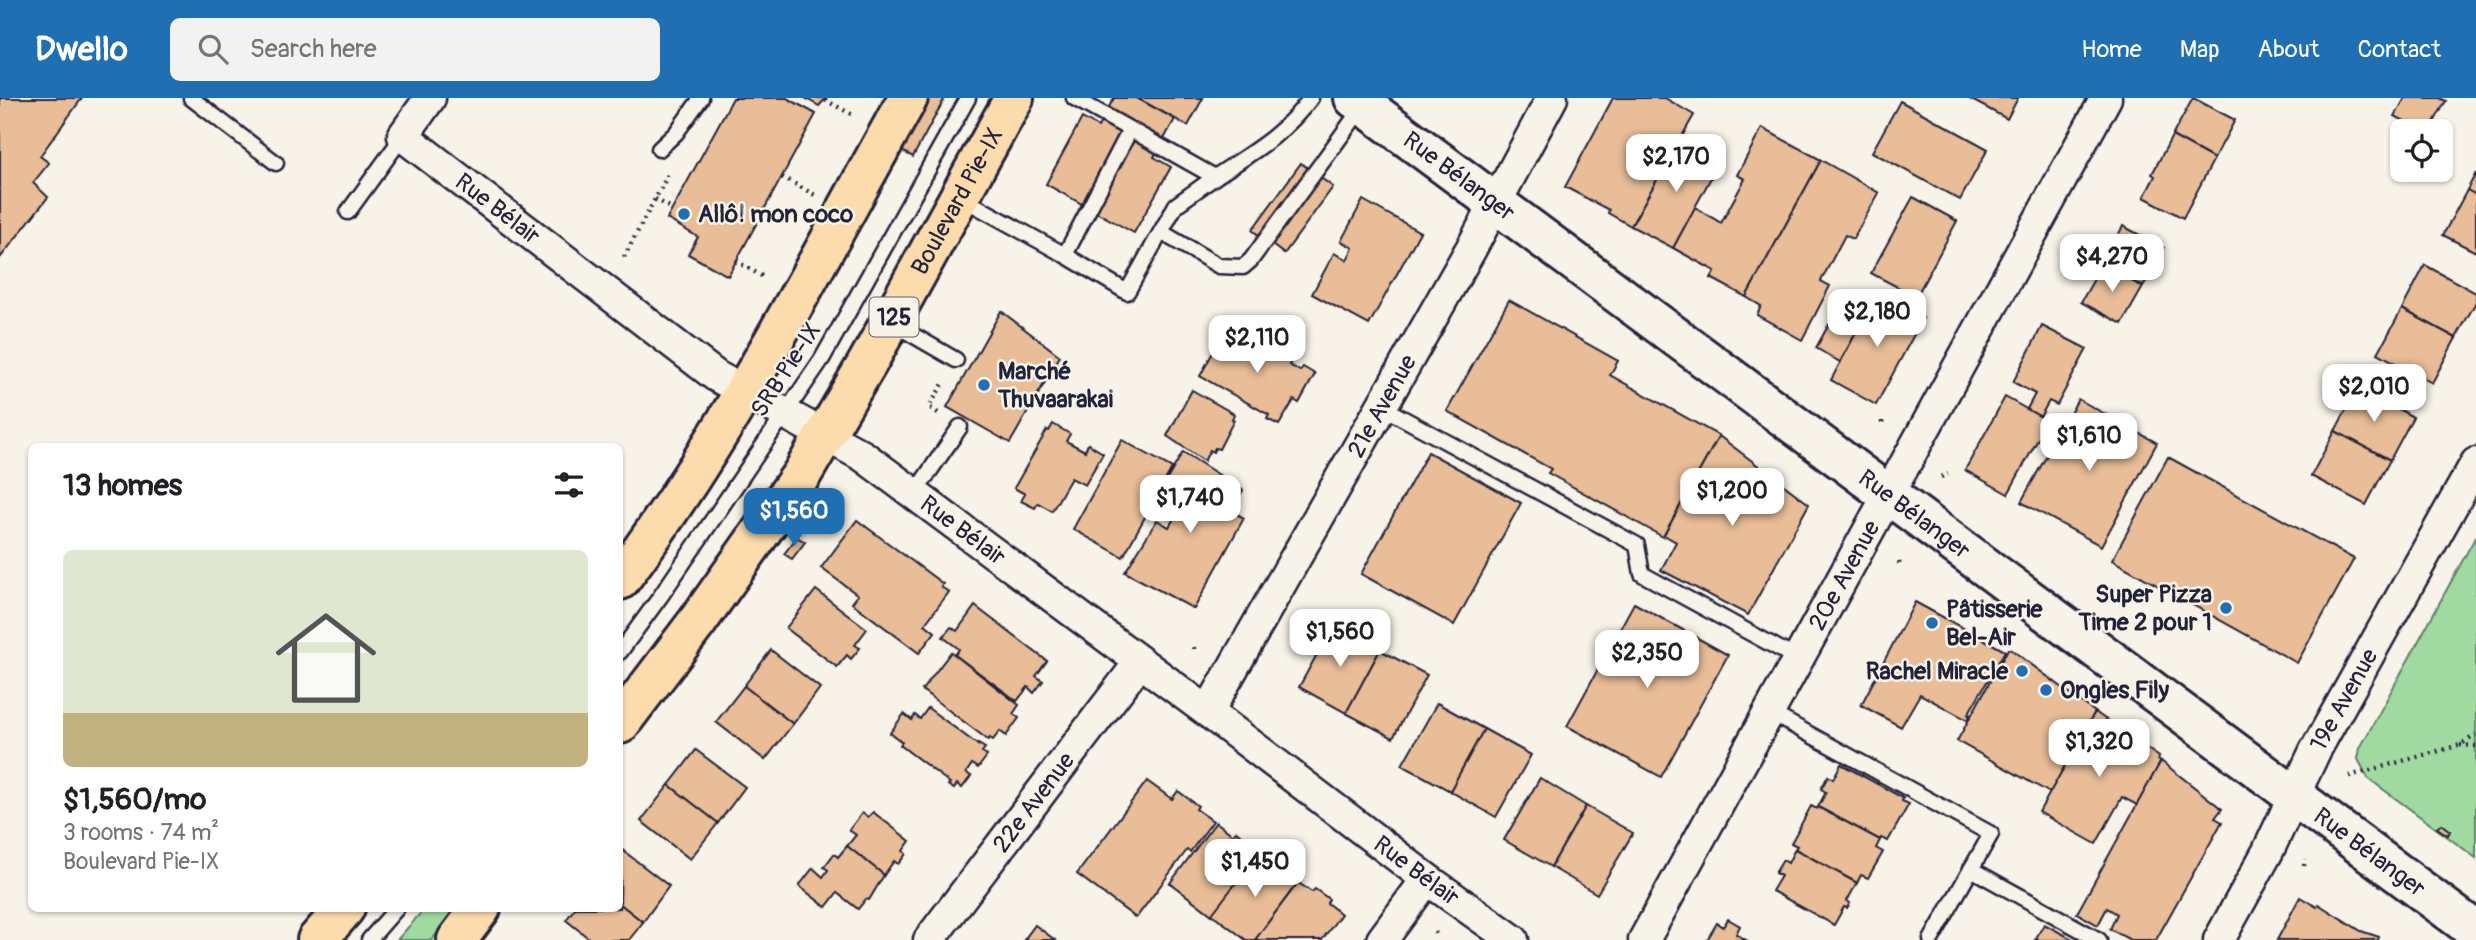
<!DOCTYPE html>
<meta charset="utf-8">
<style>
:root{--surface:#fff;--page:#f2f2f2;--text:#202124;--muted:#757577;--accent:#1f6fb2}
body{margin:0;font-family:Pangolin,sans-serif;background:var(--page);color:var(--text);height:100vh;display:flex;flex-direction:column;font-size:26px;white-space:nowrap}
*{box-sizing:border-box;margin:0}
p{font-size:23px;color:var(--muted)}
.icon{flex:none;width:38px;height:38px;fill:none;stroke:currentColor;stroke-width:2;stroke-linecap:round;stroke-linejoin:round}
.map{position:relative;flex:1;overflow:hidden}
.panel{position:absolute;left:28px;top:345px;width:595px;height:469px;display:flex;flex-direction:column;background:var(--surface);border-radius:10px;box-shadow:0 2px 5px #0004}
.panel>*{flex:none}
.buttons{position:absolute;left:2390px;top:21px;display:grid;gap:14px}
.buttons a{display:grid;place-items:center;width:63px;height:63px;border-radius:10px;background:var(--surface);box-shadow:0 2px 5px #0004;font-size:35px}
.price{position:absolute;translate:-50% -60px;padding:0 16px;border-radius:14px;background:#fff;color:#222;font-size:23px;line-height:46px;filter:drop-shadow(0 2px 4px #0008)}
.price::after{content:'';position:absolute;left:50%;top:42px;width:21px;height:16px;margin-left:-10px;background:inherit;clip-path:polygon(0 0,100% 0,50% 100%)}
.price.active{background:var(--accent);color:#fff}
ul{padding:0;list-style:none}
li{display:grid;align-content:center;gap:14px;height:371px;padding:0 35px}
li span{display:grid;place-items:center;height:217px;border-radius:10px;color:#555}
li>.icon{margin-inline-start:auto}
span .icon{width:126px;height:126px;fill:#fffc;stroke-width:1}
li b{font-size:30px}
h2{display:flex;justify-content:space-between;align-items:center;height:84px;padding:0 35px;font-size:30px}
header{display:flex;align-items:center;gap:42px;box-sizing:border-box;height:98px;padding:0 35px;background:var(--accent);color:#fff}
header strong{font-size:33px}
nav{display:flex;gap:38px;margin-inline-start:auto;font-size:24px}
.search{width:490px;height:63px;background:var(--page);display:flex;align-items:center;gap:18px;box-sizing:border-box;padding:0 24px;border-radius:10px;color:var(--muted);font-size:26px}
.map>svg:first-child{display:block}
.green{fill:#a0daa0;stroke:#617e6e;stroke-width:2}
.building{fill:#e8bd98;stroke:#22223b;stroke-width:2}
.lines{fill:none;stroke-linecap:round;stroke-linejoin:round}
.lane-casing{stroke:#22223b;stroke-width:19}
.street-casing{stroke:#22223b;stroke-width:35}
.secondary-casing{stroke:#22223b;stroke-width:44}
.primary-casing{stroke:#22223b;stroke-width:44}
.path{stroke:#22223b;stroke-width:4.5;stroke-dasharray:2 5;stroke-linecap:butt}
.lane{stroke:#f7f3e8;stroke-width:14}
.street{stroke:#f7f3e8;stroke-width:30}
.secondary{stroke:#f7f3e8;stroke-width:38}
.primary{stroke:#fcdcac;stroke-width:38}
.poi-dot{fill:#1f6fb2;stroke:#f7f3e8;stroke-width:2.5}
.labels{text-anchor:middle;dominant-baseline:central;stroke-width:5;stroke-linejoin:round;paint-order:stroke}
.shield{fill:#f7f3e8;stroke:#62616f;stroke-width:2}
.shield-label{font-size:23px;font-weight:bold;fill:#22223b}
.street-label{font-size:24px;fill:#22223b;stroke:#f7f3e8}
.poi-label{font-size:24px;font-weight:bold;fill:#22223b;stroke:#f7f3e8;text-anchor:start}
</style>
<header>
<strong>Dwello</strong>
<div class="search"><svg class="icon" aria-label="search" viewBox="0 0 24 24"><circle cx="10" cy="10" r="6"/><path d="M15 15l6 6"/></svg>Search here</div>
<nav><a>Home</a><a>Map</a><a>About</a><a>Contact</a></nav>
</header>
<div class="map">
<svg width="2476" height="842" viewBox="0 0 2476 842">
<rect width="100%" height="100%" fill="#f7f3e8"/>
<filter id="ink" filterUnits="userSpaceOnUse"><feTurbulence type="fractalNoise" baseFrequency=".0143" numOctaves="2"/><feDisplacementMap in="SourceGraphic" scale="14" xChannelSelector="R" yChannelSelector="G"/><feConvolveMatrix kernelMatrix="1 2 1 2 8 2 1 2 1" color-interpolation-filters="sRGB"/></filter>
<g filter="url(#ink)">
<g class="green">
<polygon points="2476,438 2476,760 2368,680 2358,661 2360,650"/>
<polygon points="425,810 456,810 432,842 397,842"/>
</g>
<g class="building">
<polygon points="0,0 82,0 40,58 49,65 33,85 48,99 0,160"/>
<polygon points="733,0 787,0 816,16 728,178 688,156 698,139 667,121"/>
<polygon points="805,0 826,0 819,8"/>
<polygon points="929,0 945,0 913,59 900,52"/>
<polygon points="1114,0 1137,0 1175,21 1154,59 1171,69 1134,135 1046,86 1082,20 1098,29"/>
<polygon points="1137,0 1203,0 1188,28"/>
<polygon points="1613,0 1665,0 1694,17 1631,128 1608,115 1609,112 1565,89"/>
<polygon points="1968,0 2018,0 2007,21"/>
<polygon points="2193,0 2235,22 2214,61 2172,38"/>
<polygon points="2405,0 2440,0 2446,3 2429,33 2423,33 2395,18"/>
<polygon points="1900,3 1988,51 1960,102 1872,54"/>
<polygon points="1762,30 1821,62 1746,199 1711,180 1715,173 1673,150 1695,109 1721,125 1745,81 1737,77"/>
<polygon points="2172,38 2214,61 2183,120 2144,99 2155,78 2152,76"/>
<polygon points="1680,41 1720,63 1673,150 1631,128"/>
<polygon points="1821,62 1879,95 1853,141 1845,137 1821,183 1830,188 1802,242 1757,217 1761,208 1746,199"/>
<polygon points="1301,65 1333,89 1284,156 1252,132"/>
<polygon points="2476,75 2476,97 2467,92"/>
<polygon points="2467,92 2476,97 2476,154 2443,137"/>
<polygon points="1913,99 1957,123 1916,199 1871,175"/>
<polygon points="1363,102 1420,134 1369,227 1312,196 1334,155 1347,162 1353,150 1341,143"/>
<polygon points="2123,128 2164,150 2143,189 2102,167"/>
<polygon points="2102,167 2143,189 2122,226 2081,204"/>
<polygon points="2425,167 2476,195 2476,204 2456,240 2402,211"/>
<polygon points="1877,195 1923,220 1876,307 1831,282"/>
<polygon points="1845,197 1869,210 1840,264 1816,250"/>
<polygon points="1509,202 1618,263 1610,277 1719,338 1663,439 1548,375 1551,371 1447,313"/>
<polygon points="2402,211 2456,240 2432,285 2378,255"/>
<polygon points="1001,213 1060,258 1010,345 947,309"/>
<polygon points="2042,228 2087,251 2057,307 2049,303 2040,319 2027,311 2035,296 2013,284"/>
<polygon points="1225,232 1249,245 1254,235 1270,244 1265,254 1280,262 1283,256 1292,261 1289,267 1300,273 1303,269 1315,276 1299,305 1294,302 1279,327 1267,321 1269,317 1200,278"/>
<polygon points="2358,289 2413,319 2390,362 2335,333"/>
<polygon points="1192,292 1234,316 1232,321 1234,322 1219,351 1215,350 1213,354 1210,352 1204,363 1167,338"/>
<polygon points="2005,299 2048,323 2008,396 1965,372"/>
<polygon points="2078,301 2157,345 2101,448 2021,404"/>
<polygon points="1053,326 1070,336 1066,343 1085,353 1088,346 1103,355 1085,387 1071,380 1052,413 1038,405 1035,410 1021,403 1025,396 1014,390 1047,332 1049,333"/>
<polygon points="2335,333 2390,362 2366,407 2311,378"/>
<polygon points="1719,338 1809,406 1748,517 1661,472 1676,444 1664,437"/>
<polygon points="1122,342 1172,370 1123,459 1073,431"/>
<polygon points="1183,354 1243,392 1231,413 1244,420 1194,511 1125,474 1157,422 1169,429 1188,395 1166,383"/>
<polygon points="1428,354 1521,405 1454,527 1361,476"/>
<polygon points="2168,359 2354,461 2297,565 2112,462"/>
<polygon points="857,422 943,486 941,489 949,494 925,526 935,534 919,555 852,505 858,497 821,470"/>
<polygon points="797,439 805,444 792,461 784,456"/>
<polygon points="816,492 867,531 855,547 860,550 851,561 847,557 837,569 786,530"/>
<polygon points="1915,504 2005,553 1968,616 1970,617 1967,622 1920,596 1901,629 1861,607"/>
<polygon points="1634,505 1728,557 1661,679 1567,628"/>
<polygon points="975,508 1047,563 1036,578 1043,583 1034,595 1028,589 1017,603 955,557 959,551 943,539 951,529 957,533"/>
<polygon points="1333,527 1380,552 1346,615 1299,589"/>
<polygon points="2008,551 2012,552 2095,614 2050,695 1957,643"/>
<polygon points="771,552 820,590 793,626 744,588"/>
<polygon points="1380,552 1427,577 1393,640 1346,615"/>
<polygon points="951,554 1019,607 1013,616 1019,620 1006,638 1000,633 993,642 990,640 988,642 922,592"/>
<polygon points="744,588 793,626 765,662 716,624"/>
<polygon points="1437,605 1484,631 1450,693 1402,667"/>
<polygon points="928,610 978,647 978,646 985,650 982,654 987,658 978,670 972,666 966,675 971,678 962,690 957,686 954,691 948,687 950,685 900,647 902,644 890,635 904,616 912,622 915,617 920,621"/>
<polygon points="2095,614 2159,659 2158,662 2161,663 2137,707 2122,699 2096,746 2039,714"/>
<polygon points="1484,631 1531,657 1496,719 1450,693"/>
<polygon points="696,652 745,689 718,725 669,687"/>
<polygon points="2161,663 2222,711 2215,720 2222,724 2156,842 2130,842 2110,831 2117,816 2107,810 2098,827 2077,815"/>
<polygon points="1841,666 1903,700 1902,703 1909,706 1888,743 1881,740 1880,742 1818,709 1826,694 1821,691 1828,678 1833,681"/>
<polygon points="1540,680 1586,708 1551,769 1504,742"/>
<polygon points="1147,683 1172,701 1178,693 1198,708 1196,711 1213,723 1190,754 1187,752 1136,820 1077,776"/>
<polygon points="669,687 718,725 690,761 641,723"/>
<polygon points="1586,708 1633,735 1597,796 1551,769"/>
<polygon points="1811,708 1817,711 1818,709 1880,742 1876,750 1883,754 1868,780 1861,777 1857,785 1795,751 1797,748 1791,745"/>
<polygon points="873,714 910,743 903,753 906,756 898,766 894,763 884,777 847,748 856,737 849,732 862,715 868,719"/>
<polygon points="1216,724 1233,737 1236,733 1245,740 1242,744 1258,756 1212,817 1170,785"/>
<polygon points="2441,726 2450,733 2448,737 2437,730"/>
<polygon points="847,748 884,777 869,802 866,801 858,811 837,795 826,809 799,788 813,770 823,779 828,772 824,769 834,756 838,759"/>
<polygon points="621,751 669,788 643,824 620,806"/>
<polygon points="1795,751 1857,785 1847,803 1850,805 1847,810 1844,809 1834,827 1772,793 1781,778 1775,775 1783,762 1788,765"/>
<polygon points="1258,756 1298,784 1255,842 1246,842 1212,816"/>
<polygon points="1297,786 1300,786 1312,794 1315,791 1329,801 1327,805 1341,816 1322,842 1255,842"/>
<polygon points="2300,799 2317,809 2318,806 2361,833 2379,839 2378,842 2277,842"/>
<polygon points="620,806 643,824 629,842 591,842 566,822 575,810 620,810"/>
<polygon points="1728,821 1740,828 1736,836 1746,842 1707,842 1717,825 1723,829"/>
<polygon points="2044,826 2074,842 2035,842"/>
<polygon points="1035,827 1055,842 1024,842"/>
</g>
<g class="lines">
<g class="lane-casing">
<g id="lane">
<polyline points="191,0 276,65"/>
<path d="M 1074,0 L 1215,79 C 1254,53 1281,39 1311,0"/>
<polyline points="659,51 676,35 701,0"/>
<polyline points="960,99 1065,157 1130,32"/>
<polyline points="348,114 403,38"/>
<polyline points="1161,134 1219,168 1243,169 1251,162 1363,8"/>
<polyline points="1065,157 1127,194 1176,107 1215,79"/>
<polyline points="892,225 956,262"/>
<polyline points="1382,309 1637,447 1642,476 1798,561"/>
<polyline points="914,396 960,329"/>
<polyline points="620,554 660,499 822,261 968,0"/>
<polyline points="1769,614 1991,736 1931,842"/>
<polyline points="1971,771 2099,842"/>
<polyline points="369,842 397,810"/>
</g>
</g>
<g class="street-casing">
<g id="street">
<path id="s1" d="M 430,0 L 403,38 L 716,278 L 863,358 L 1208,614 L 1427,781 L 1513,842"/>
<path id="s2" d="M 1208,614 L 1472,149 L 1552,0"/>
<path id="s3" d="M 929,842 L 1139,565"/>
<polyline points="1382,842 1427,781"/>
<path id="s4" d="M 1644,842 L 2106,0"/>
<path id="s5" d="M 2219,842 L 2268,753 L 2315,653 L 2476,365"/>
</g>
</g>
<g class="secondary-casing">
<g id="secondary">
<path id="s6" d="M 1354,0 L 2476,833"/>
</g>
</g>
<g class="primary-casing">
<g id="primary">
<path d="M 620,482 C 732,332 817,163 908,0"/>
<path id="s7" d="M 620,626 L 698,523 L 802,376 L 868,264 L 1014,0"/>
<polyline points="317,842 345,810"/>
<polyline points="457,842 481,810"/>
</g>
</g>
<g class="path">
<polyline points="825,2 855,18"/>
<polyline points="782,79 815,97"/>
<polyline points="655,101 673,111"/>
<polyline points="624,159 670,73"/>
<polyline points="736,163 765,180"/>
<polyline points="938,315 929,309 944,284"/>
<polyline points="1882,323 1882,328"/>
<polyline points="1941,379 1948,376"/>
<polyline points="1899,464 1900,469"/>
<polyline points="1194,549 1194,554"/>
<polyline points="2460,647 2476,648"/>
<polyline points="2349,678 2460,647 2476,637"/>
<polyline points="2304,768 2305,761"/>
<polyline points="1435,834 1436,837"/>
</g>
<use href="#lane" class="lane"/>
<use href="#street" class="street"/>
<use href="#secondary" class="secondary"/>
<use href="#primary" class="primary"/>
</g>
</g>
<g class="poi-dot">
<circle cx="684" cy="116" r="7"/>
<circle cx="984" cy="287" r="7"/>
<circle cx="2226" cy="510" r="7"/>
<circle cx="1932" cy="525" r="7"/>
<circle cx="2022" cy="573" r="7"/>
<circle cx="2046" cy="592" r="7"/>
</g>
<g class="labels">
<rect class="shield" x="869.5" y="199.5" width="49" height="39" rx="5"/>
<g class="shield-label">
<text x="894" y="219">125</text>
</g>
<g class="street-label">
<text stroke="none"><textPath href="#s6" startOffset="131">Rue Bélanger</textPath></text>
<text stroke="none"><textPath href="#s7" startOffset="623">Boulevard Pie-IX</textPath></text>
<text stroke="none"><textPath href="#s1" startOffset="166">Rue Bélair</textPath></text>
<text transform="translate(786 272) rotate(-57)">SRB Pie-IX</text>
<text stroke="none"><textPath href="#s2" startOffset="352">21e Avenue</textPath></text>
<text stroke="none"><textPath href="#s6" startOffset="698">Rue Bélanger</textPath></text>
<text stroke="none"><textPath href="#s1" startOffset="733">Rue Bélair</textPath></text>
<text stroke="none"><textPath href="#s4" startOffset="416">20e Avenue</textPath></text>
<text stroke="none"><textPath href="#s5" startOffset="271">19e Avenue</textPath></text>
<text stroke="none"><textPath href="#s3" startOffset="173">22e Avenue</textPath></text>
<text stroke="none"><textPath href="#s6" startOffset="1265">Rue Bélanger</textPath></text>
<text stroke="none"><textPath href="#s1" startOffset="1300">Rue Bélair</textPath></text>
</g>
<g class="poi-label">
<text x="698" y="116">Allô! mon coco</text>
<text x="998" y="273">Marché<tspan x="998" dy="28">Thuvaarakai</tspan></text>
<text x="2212" y="496" text-anchor="end">Super Pizza<tspan x="2212" dy="28">Time 2 pour 1</tspan></text>
<text x="1946" y="511">Pâtisserie<tspan x="1946" dy="28">Bel-Air</tspan></text>
<text x="2008" y="573" text-anchor="end">Rachel Miracle</text>
<text x="2060" y="592">Ongles Fily</text>
</g>
</g>
</svg>
<div class="buttons">
<a><svg class="icon" aria-label="locate" viewBox="0 0 24 24"><circle cx="12" cy="12" r="6"/><path d="M12 2v4M12 18v4M2 12h4M18 12h4"/></svg></a>
</div>
<b class="price" style="left:1676px;top:96px">$2,170</b>
<b class="price" style="left:2112px;top:196px">$4,270</b>
<b class="price" style="left:1877px;top:251px">$2,180</b>
<b class="price" style="left:1257px;top:277px">$2,110</b>
<b class="price" style="left:2374px;top:326px">$2,010</b>
<b class="price" style="left:2089px;top:375px">$1,610</b>
<b class="price" style="left:1732px;top:430px">$1,200</b>
<b class="price" style="left:1190px;top:437px">$1,740</b>
<b class="price active" style="left:794px;top:450px">$1,560</b>
<b class="price" style="left:1340px;top:571px">$1,560</b>
<b class="price" style="left:1647px;top:592px">$2,350</b>
<b class="price" style="left:2099px;top:681px">$1,320</b>
<b class="price" style="left:1255px;top:801px">$1,450</b>
<section class="panel">
<h2>13 homes<svg class="icon" aria-label="filters" viewBox="0 0 24 24"><path d="M4 7h16M4 17h16"/><circle cx="9" cy="7" r="2"/><circle cx="15" cy="17" r="2"/></svg></h2>
<ul>
<li><span style="background:linear-gradient(#dfe7d0 75%,#c2b280 0)"><svg class="icon" aria-label="home" viewBox="0 0 24 24"><path d="M3 11l9-7 9 7M6 9v11h12V9"/></svg></span><div><b>$1,560/mo</b><p>3 rooms · 74 m²</p><p>Boulevard Pie-IX</p></div></li>
</ul>
</section>
</div>
